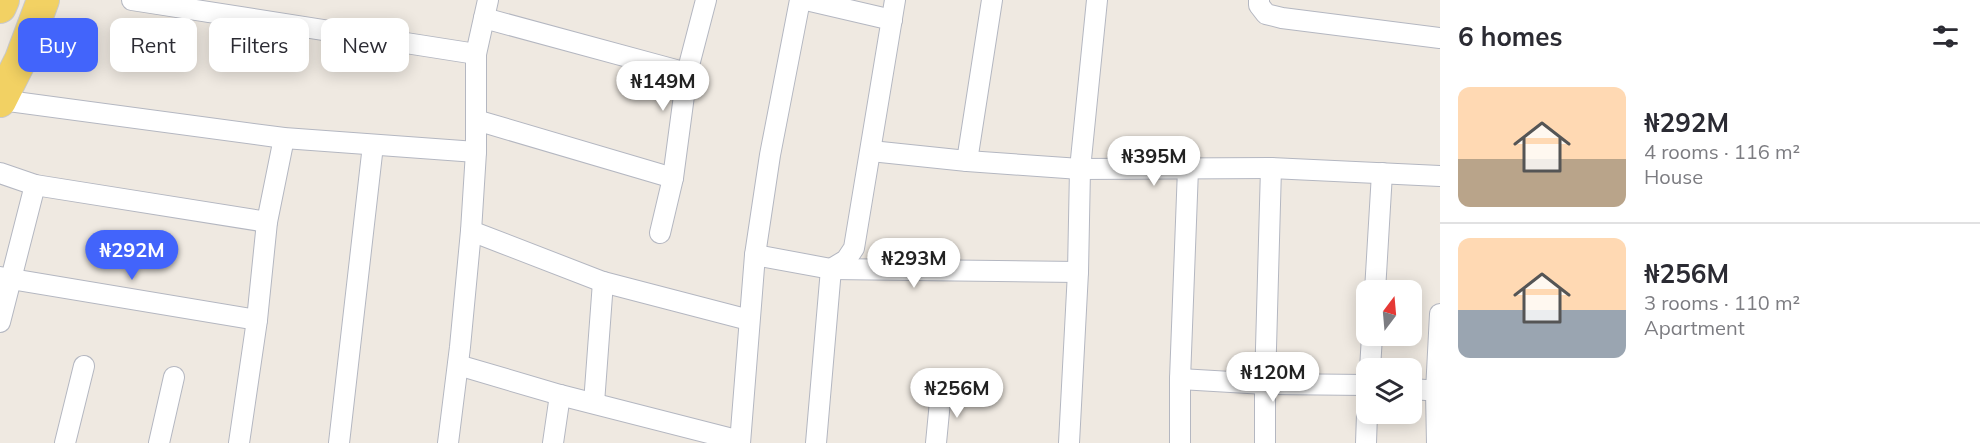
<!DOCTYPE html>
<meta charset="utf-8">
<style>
:root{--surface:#fff;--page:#f2f2f3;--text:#2b2b33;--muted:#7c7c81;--line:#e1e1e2;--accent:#4264fb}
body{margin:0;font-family:Mulish,sans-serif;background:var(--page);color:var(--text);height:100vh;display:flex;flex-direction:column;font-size:22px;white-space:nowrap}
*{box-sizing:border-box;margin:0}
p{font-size:20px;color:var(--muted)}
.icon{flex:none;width:33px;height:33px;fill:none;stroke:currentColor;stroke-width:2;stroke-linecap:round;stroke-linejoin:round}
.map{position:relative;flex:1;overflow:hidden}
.sheet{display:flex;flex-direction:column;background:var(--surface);width:540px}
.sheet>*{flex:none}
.guide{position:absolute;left:18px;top:18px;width:570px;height:54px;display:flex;gap:12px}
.needle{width:39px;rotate:16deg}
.controls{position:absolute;left:1356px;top:280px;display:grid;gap:12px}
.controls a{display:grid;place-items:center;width:66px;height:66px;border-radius:12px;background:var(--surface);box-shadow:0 3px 15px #0003;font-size:30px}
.price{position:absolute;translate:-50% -51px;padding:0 14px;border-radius:21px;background:#fff;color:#222;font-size:20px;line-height:39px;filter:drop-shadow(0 2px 3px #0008)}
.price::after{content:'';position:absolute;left:50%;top:36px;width:18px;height:14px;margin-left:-9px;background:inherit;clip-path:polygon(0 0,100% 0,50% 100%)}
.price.on{background:var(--accent);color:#fff}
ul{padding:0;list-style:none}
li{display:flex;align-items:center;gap:18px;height:150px;padding:0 18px}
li+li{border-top:2px solid var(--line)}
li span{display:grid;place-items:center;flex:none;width:168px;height:120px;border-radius:12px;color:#555}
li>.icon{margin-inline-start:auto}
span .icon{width:72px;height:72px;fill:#fffc;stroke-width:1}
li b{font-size:26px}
h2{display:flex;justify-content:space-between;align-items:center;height:72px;padding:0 18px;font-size:26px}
.pill{padding:0 21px;border-radius:12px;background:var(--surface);box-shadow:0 3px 15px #0003;font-size:21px;line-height:54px}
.pill.on{background:var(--accent);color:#fff}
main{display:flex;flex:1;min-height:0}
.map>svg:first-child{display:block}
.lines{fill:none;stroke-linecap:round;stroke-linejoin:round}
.minor-casing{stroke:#b4b7c1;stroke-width:22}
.primary-casing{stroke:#c9c9c9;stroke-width:34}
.minor{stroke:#fff;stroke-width:20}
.primary{stroke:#f2d163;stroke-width:32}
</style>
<main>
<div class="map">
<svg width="1440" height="443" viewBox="0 0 1440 443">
<rect width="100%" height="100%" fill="#efe9e1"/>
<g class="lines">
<g class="minor-casing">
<g id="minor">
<polyline points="132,0 476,54"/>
<polyline points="806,0 892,20"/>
<polyline points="1259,0 1259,5 1266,14 1282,18 1440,38"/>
<polyline points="484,18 687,73"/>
<polyline points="0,100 284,138 476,152"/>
<polyline points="476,120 673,178"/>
<polyline points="871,151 967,161 1080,169 1271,168 1440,176"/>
<polyline points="967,161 992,0"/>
<polyline points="0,173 35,185 267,222"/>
<polyline points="471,231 603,282 749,320"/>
<polyline points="660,233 673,178 687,73 706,0"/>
<polyline points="755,255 831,269 1078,272"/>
<polyline points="0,277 257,320"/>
<polyline points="1375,291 1382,173"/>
<polyline points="0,322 35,185"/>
<polyline points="458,365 560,395 740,441"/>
<polyline points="1370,369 1372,336"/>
<polyline points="1180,379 1265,384 1366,385"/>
<polyline points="1412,389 1440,391"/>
<polyline points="594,403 603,282"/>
<polyline points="65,443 84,366"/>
<polyline points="159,443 174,377"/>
<polyline points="239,443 257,320 267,222 284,138"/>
<polyline points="339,443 373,145"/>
<polyline points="448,443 460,347 471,231 476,152 476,54 488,0"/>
<polyline points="553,443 560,395"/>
<polyline points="740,443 755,255 770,155 800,0"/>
<polyline points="816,443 831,269 846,260 854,248 895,0"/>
<polyline points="936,443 941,391"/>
<polyline points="1069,443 1078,272 1080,169 1097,0"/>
<polyline points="1180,443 1180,379 1188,169"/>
<polyline points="1265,443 1265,384 1271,168"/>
<polyline points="1366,443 1367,414"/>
<polyline points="1437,443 1436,391 1440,314"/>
</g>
</g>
<g class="primary-casing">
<g id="primary">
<polyline points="0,7 3,0"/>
<polyline points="0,101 21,59 43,0"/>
</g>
</g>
<use href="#minor" class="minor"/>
<use href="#primary" class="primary"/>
</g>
</svg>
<div class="controls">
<a><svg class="needle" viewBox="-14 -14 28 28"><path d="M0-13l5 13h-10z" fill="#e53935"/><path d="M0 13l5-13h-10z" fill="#7c7c81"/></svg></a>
<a><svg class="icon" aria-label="layers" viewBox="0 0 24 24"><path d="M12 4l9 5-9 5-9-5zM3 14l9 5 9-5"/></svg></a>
</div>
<b class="price" style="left:663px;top:112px">₦149M</b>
<b class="price" style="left:1154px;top:187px">₦395M</b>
<b class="price on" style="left:132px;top:281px">₦292M</b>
<b class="price" style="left:914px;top:289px">₦293M</b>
<b class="price" style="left:1273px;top:403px">₦120M</b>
<b class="price" style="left:957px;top:419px">₦256M</b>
<div class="guide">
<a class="pill on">Buy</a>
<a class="pill">Rent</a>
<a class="pill">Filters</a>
<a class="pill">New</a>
</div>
</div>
<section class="sheet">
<h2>6 homes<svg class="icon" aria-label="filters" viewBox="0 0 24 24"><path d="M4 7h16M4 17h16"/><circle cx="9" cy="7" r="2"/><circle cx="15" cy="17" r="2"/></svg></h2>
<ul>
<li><span style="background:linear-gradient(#ffd9b3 60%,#b9a48a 0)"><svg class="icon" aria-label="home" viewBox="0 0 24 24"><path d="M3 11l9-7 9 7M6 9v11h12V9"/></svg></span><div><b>₦292M</b><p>4 rooms · 116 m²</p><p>House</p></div></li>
<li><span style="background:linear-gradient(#ffd9b3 60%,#9aa5b1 0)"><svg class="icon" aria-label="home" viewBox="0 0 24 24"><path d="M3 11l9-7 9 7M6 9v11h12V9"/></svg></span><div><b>₦256M</b><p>3 rooms · 110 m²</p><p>Apartment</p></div></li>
</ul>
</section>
</main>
